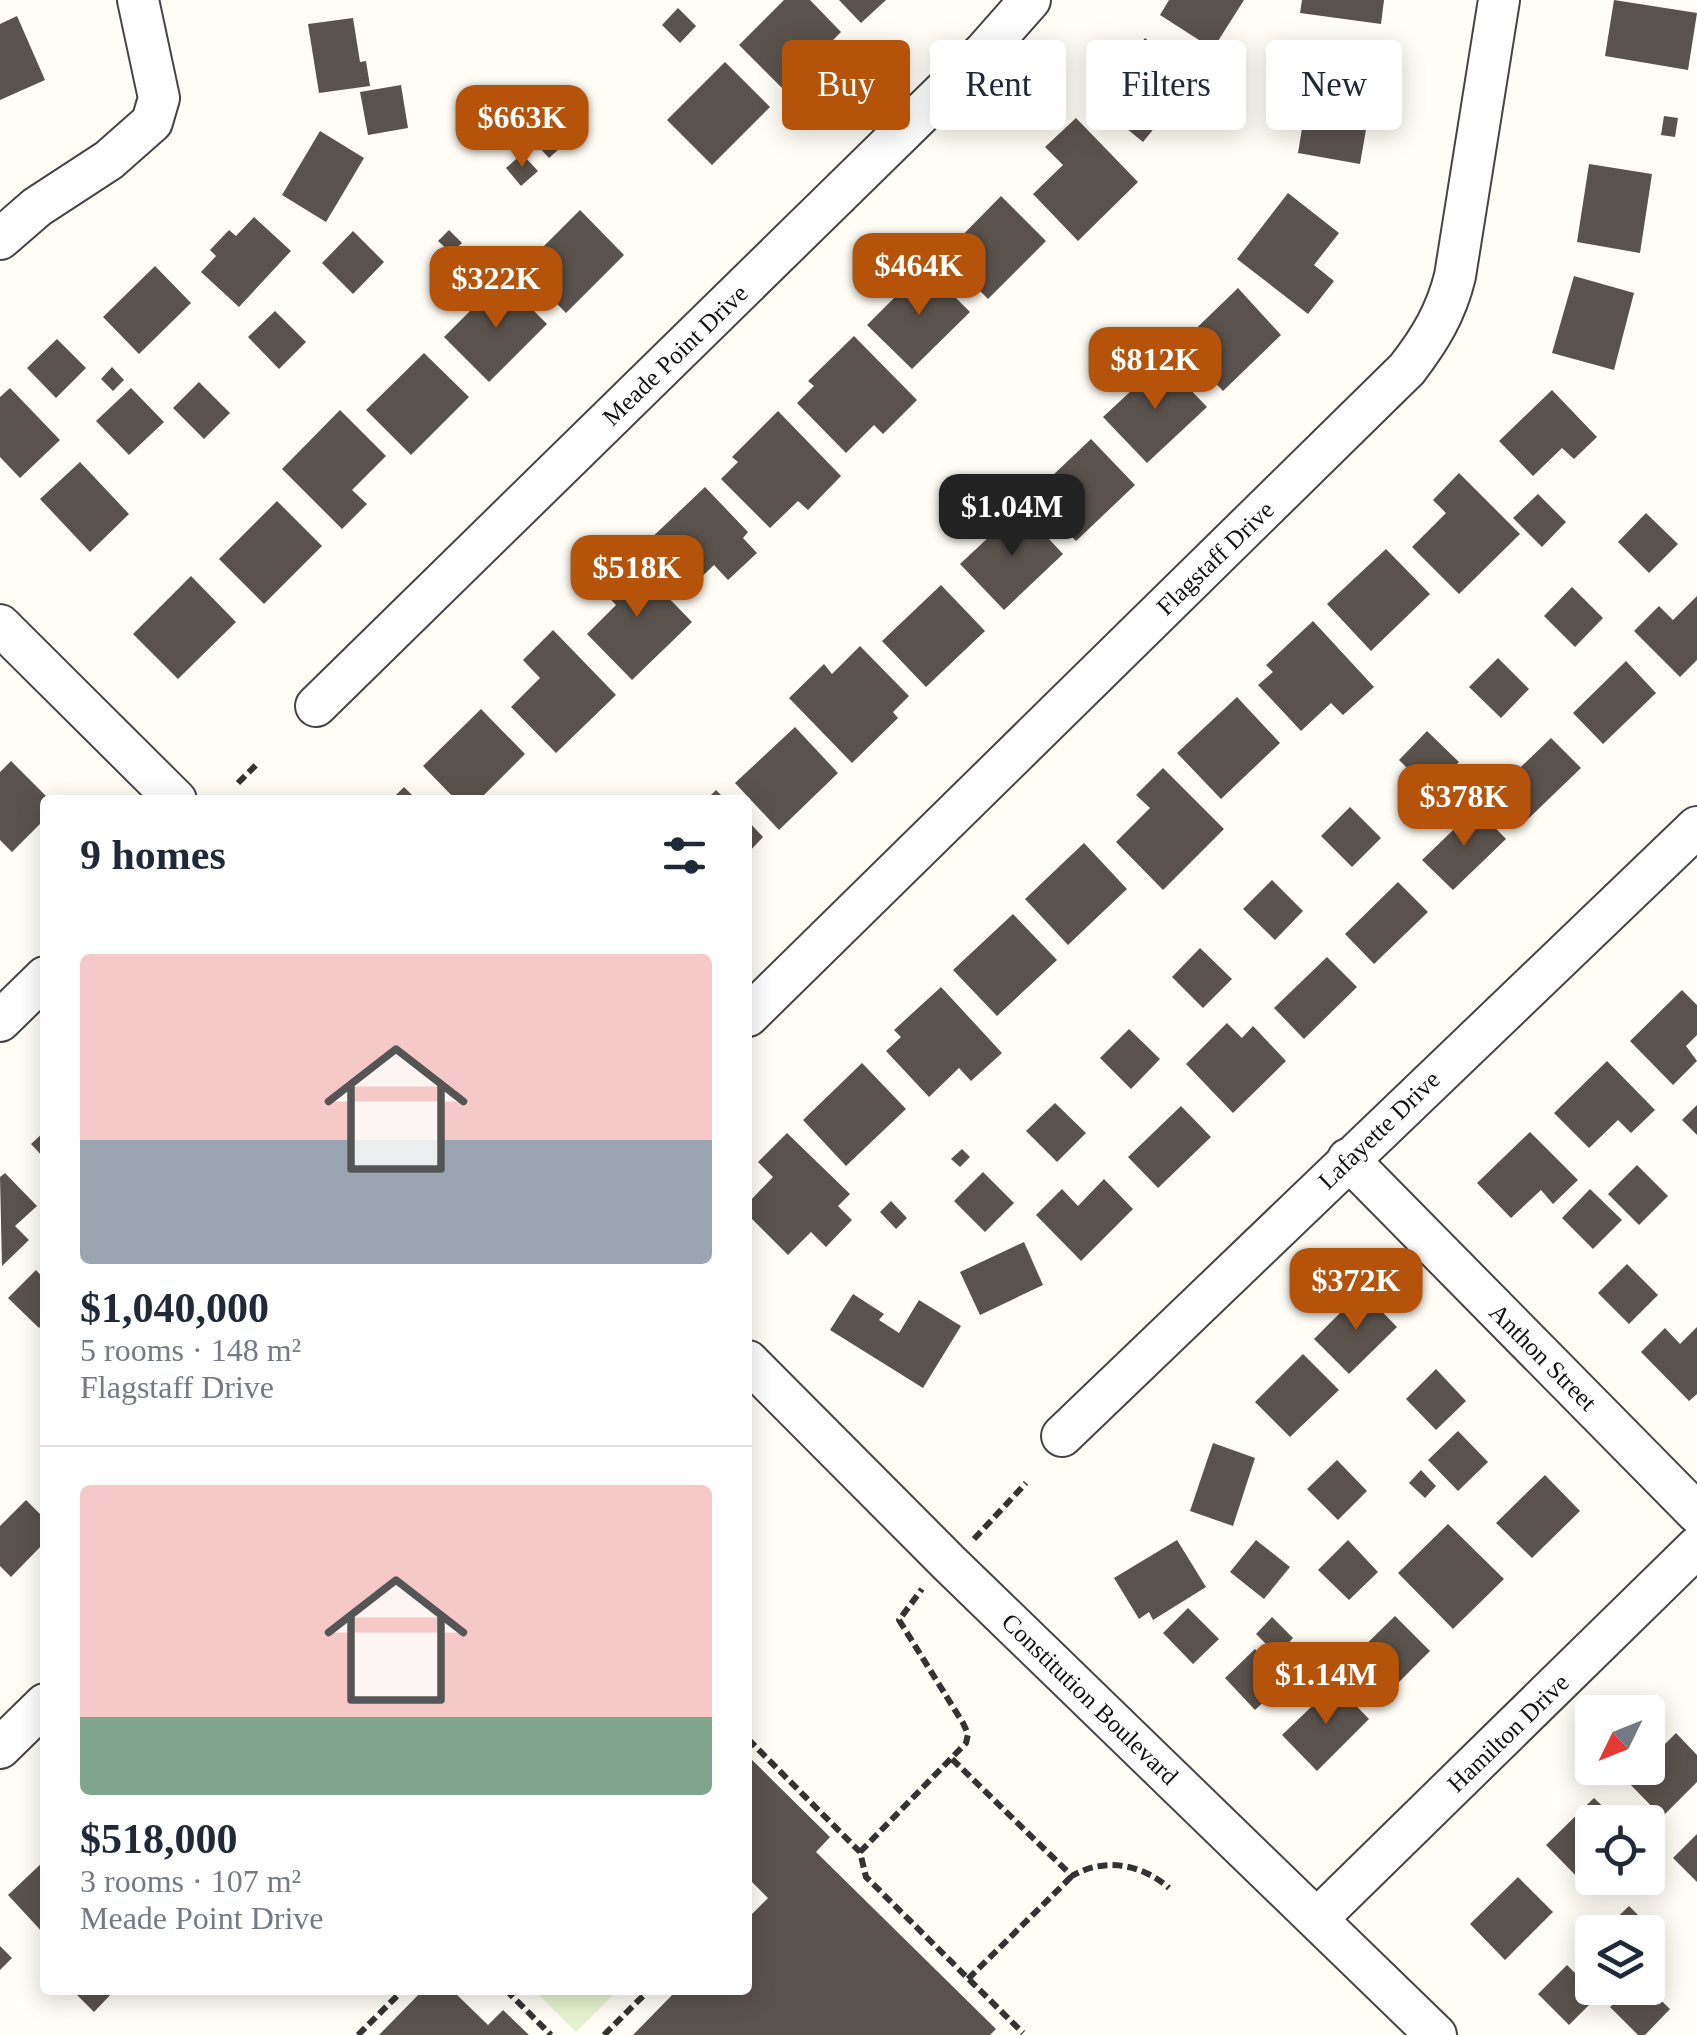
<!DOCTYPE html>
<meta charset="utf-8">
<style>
:root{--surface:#fff;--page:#f2f2f3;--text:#1f2937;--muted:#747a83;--line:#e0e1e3;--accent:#b45309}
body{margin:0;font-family:Georgia,serif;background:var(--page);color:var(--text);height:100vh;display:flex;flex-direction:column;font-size:38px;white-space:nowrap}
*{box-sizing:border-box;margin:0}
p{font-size:32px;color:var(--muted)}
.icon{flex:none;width:55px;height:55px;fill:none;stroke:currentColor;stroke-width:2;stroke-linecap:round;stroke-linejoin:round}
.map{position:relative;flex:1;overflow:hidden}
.details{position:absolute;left:40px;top:795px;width:712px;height:1200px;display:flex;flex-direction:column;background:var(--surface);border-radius:10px;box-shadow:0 5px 25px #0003}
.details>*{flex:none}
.guide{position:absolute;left:782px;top:40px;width:762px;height:90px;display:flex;gap:20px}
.needle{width:65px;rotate:227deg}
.buttons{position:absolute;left:1575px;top:1695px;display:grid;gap:20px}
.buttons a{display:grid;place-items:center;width:90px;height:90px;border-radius:10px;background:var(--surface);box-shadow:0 5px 25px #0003;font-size:50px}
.price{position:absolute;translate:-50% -85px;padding:0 22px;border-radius:20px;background:var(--accent);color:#fff;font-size:32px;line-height:65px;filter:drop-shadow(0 2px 5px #0008)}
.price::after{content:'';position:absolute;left:50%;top:60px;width:30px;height:22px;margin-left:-15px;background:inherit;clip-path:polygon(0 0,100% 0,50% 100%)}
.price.current{background:#222;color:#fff}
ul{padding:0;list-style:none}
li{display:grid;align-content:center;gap:20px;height:530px;padding:0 40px}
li+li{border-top:2px solid var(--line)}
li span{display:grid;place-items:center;height:310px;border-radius:10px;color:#555}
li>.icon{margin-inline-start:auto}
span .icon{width:180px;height:180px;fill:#fffc;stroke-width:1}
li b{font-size:42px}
h2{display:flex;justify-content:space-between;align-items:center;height:120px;padding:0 40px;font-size:42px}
.tag{padding:0 35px;border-radius:10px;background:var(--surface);box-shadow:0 5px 25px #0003;font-size:35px;line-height:90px}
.tag.current{background:var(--accent);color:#fff}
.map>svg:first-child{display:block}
.pitch{fill:#e6f2cf}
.building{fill:#5a524d}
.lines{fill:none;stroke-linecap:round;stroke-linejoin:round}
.street-casing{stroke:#444;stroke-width:44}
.path{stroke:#333;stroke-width:6;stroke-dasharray:10 5;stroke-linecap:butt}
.street{stroke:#fff;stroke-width:40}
.labels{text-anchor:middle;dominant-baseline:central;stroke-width:10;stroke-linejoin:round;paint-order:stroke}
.street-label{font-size:25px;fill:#111;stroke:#fff}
</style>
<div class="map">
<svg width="1697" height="2035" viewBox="0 0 1697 2035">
<rect width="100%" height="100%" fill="#fffdf5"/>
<polygon class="pitch" points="534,1990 614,1990 616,1992 576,2032"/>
<g class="building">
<polygon points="784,0 810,0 841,32 784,90 739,45"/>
<polygon points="839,0 886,0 861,23"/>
<polygon points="1169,0 1244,0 1213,49 1160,15"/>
<polygon points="1302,0 1384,0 1381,24 1300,13"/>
<polygon points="1614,0 1697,13 1688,70 1605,56"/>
<polygon points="678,8 696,26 680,43 662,25"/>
<polygon points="17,16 45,80 0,100 0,24"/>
<polygon points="353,18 360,62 366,61 370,86 319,93 308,24"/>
<polygon points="1145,38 1195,78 1143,142 1094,102"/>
<polygon points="725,62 770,107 712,165 667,120"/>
<polygon points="1311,73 1374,84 1360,164 1298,153"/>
<polygon points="401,85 408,128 368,135 360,92"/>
<polygon points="1664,116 1678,118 1675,137 1661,135"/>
<polygon points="1076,118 1138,182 1078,241 1033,194 1063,165 1045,147"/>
<polygon points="320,131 364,158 326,222 282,195"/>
<polygon points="548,135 560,148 549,158 537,145"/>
<polygon points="522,154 538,171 521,186 506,168"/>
<polygon points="1589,164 1652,174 1640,253 1577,242"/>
<polygon points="1288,193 1339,233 1314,265 1334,281 1308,314 1237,259"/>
<polygon points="1001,196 1046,241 988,299 944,254"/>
<polygon points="580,210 624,255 566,313 522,268"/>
<polygon points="254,217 291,251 239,307 201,272 216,256 210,250 229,230 236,236"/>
<polygon points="449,230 462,243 451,253 438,241"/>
<polygon points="353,231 384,262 353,294 322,263"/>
<polygon points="155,266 191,303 139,354 103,317"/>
<polygon points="925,267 970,312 912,369 867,325"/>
<polygon points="1574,276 1634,293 1614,370 1552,353"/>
<polygon points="502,279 547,324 489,382 444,337"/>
<polygon points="1238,288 1281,335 1223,391 1179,345"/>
<polygon points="275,311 306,342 279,369 248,337"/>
<polygon points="854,336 917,400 883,434 874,425 846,453 797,403 814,386 808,381"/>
<polygon points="57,339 86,368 56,398 27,368"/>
<polygon points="424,353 469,397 411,455 366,410"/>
<polygon points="1163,361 1207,407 1147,463 1103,417"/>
<polygon points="112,367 124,380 113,391 101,379"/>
<polygon points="199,382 230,413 204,439 173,408"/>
<polygon points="10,388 60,440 20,478 0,457 0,397"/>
<polygon points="131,388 164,422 129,455 96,421"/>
<polygon points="1552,390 1597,437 1574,459 1562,448 1533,476 1499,441"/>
<polygon points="340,410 386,456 352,490 367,504 342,529 282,469"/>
<polygon points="778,411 841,476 808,510 798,501 770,528 721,479 738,462 732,457"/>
<polygon points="1091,439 1135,485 1076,541 1032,495"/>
<polygon points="80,462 129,514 90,552 40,499"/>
<polygon points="1459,473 1520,534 1459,594 1412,547 1446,513 1433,500"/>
<polygon points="705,487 748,532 743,538 757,553 728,580 714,565 689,589 646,543"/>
<polygon points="1538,494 1566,522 1542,547 1513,518"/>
<polygon points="277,501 322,546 264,604 219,559"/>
<polygon points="1020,508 1063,554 1004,610 960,564"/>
<polygon points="1646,513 1678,544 1649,573 1618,542"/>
<polygon points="1386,549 1430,594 1371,651 1327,604"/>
<polygon points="629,557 692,622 632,680 587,634 616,605 599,587"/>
<polygon points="191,576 236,622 178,679 133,634"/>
<polygon points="941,585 985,631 926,687 882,641"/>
<polygon points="1572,587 1603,618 1575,647 1544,616"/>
<polygon points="1697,596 1697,660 1680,677 1634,631 1659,606 1673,620"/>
<polygon points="1313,621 1374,687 1343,715 1331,703 1301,731 1258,685 1273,672 1266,665"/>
<polygon points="553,630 616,695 556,753 511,707 540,678 523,660"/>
<polygon points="860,646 909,696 893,712 898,718 852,763 789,698 824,664 832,674"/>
<polygon points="1498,658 1529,689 1501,718 1469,687"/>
<polygon points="1626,661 1656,693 1603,744 1573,713"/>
<polygon points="1237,697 1280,743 1221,799 1177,753"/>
<polygon points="481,709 525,754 479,800 456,800 423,766"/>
<polygon points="795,727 838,773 779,830 735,783"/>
<polygon points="1427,731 1459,762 1430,791 1399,760"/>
<polygon points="1551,738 1581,768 1527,820 1498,789"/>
<polygon points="11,761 50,800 45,800 45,819 12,852 0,840 0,772"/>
<polygon points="1163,768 1224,829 1163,890 1116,842 1150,808 1136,795"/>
<polygon points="404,787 417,800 391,800"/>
<polygon points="716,790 726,800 706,800"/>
<polygon points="1350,807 1381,838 1352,867 1321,836"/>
<polygon points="1476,808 1506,839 1453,890 1422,860"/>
<polygon points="748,821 763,837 748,853"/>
<polygon points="1084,843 1127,889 1068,945 1025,899"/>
<polygon points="1272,880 1303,911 1275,940 1243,909"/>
<polygon points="1398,882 1428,912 1374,964 1345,934"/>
<polygon points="1013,914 1057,960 997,1016 953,970"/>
<polygon points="1200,948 1232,979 1203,1008 1172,977"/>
<polygon points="1327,957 1357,987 1304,1039 1274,1008"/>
<polygon points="941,987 1002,1053 971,1081 959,1068 929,1097 886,1051 901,1037 894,1030"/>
<polygon points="1682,990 1697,1005 1697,1035 1686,1046 1697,1061 1673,1085 1630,1041"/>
<polygon points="1227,1023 1242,1038 1253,1026 1286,1061 1233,1113 1186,1064"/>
<polygon points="1129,1029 1160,1059 1131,1089 1100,1058"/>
<polygon points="1607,1061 1655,1110 1631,1133 1618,1120 1589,1148 1554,1113"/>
<polygon points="862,1063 906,1109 846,1166 803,1120"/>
<polygon points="1055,1103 1086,1133 1057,1162 1026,1131"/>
<polygon points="1697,1105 1697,1135 1682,1120"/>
<polygon points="1181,1106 1211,1137 1158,1188 1128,1157"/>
<polygon points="45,1131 45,1159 31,1144"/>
<polygon points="1530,1132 1578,1180 1553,1204 1541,1190 1511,1218 1477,1183"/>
<polygon points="787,1133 850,1194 838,1206 852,1220 826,1247 811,1232 788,1255 748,1215 748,1203 773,1177 758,1162"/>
<polygon points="962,1149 970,1157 960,1167 951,1159"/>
<polygon points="1637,1165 1668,1196 1639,1225 1608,1194"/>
<polygon points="983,1172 1014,1203 985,1232 954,1201"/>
<polygon points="5,1173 37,1206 15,1226 29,1240 2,1266 0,1177"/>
<polygon points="1104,1179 1133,1209 1081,1261 1036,1215 1062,1189 1078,1206"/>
<polygon points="1590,1189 1622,1220 1593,1249 1562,1218"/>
<polygon points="891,1201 907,1218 896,1229 880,1212"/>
<polygon points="1024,1242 1043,1285 980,1315 960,1272"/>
<polygon points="1627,1264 1658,1295 1629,1324 1598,1293"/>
<polygon points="36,1270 45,1280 45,1322 39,1328 8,1298"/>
<polygon points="1362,1291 1397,1327 1349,1374 1314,1339"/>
<polygon points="853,1294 884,1314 879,1320 899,1333 919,1300 961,1326 923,1388 830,1330"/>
<polygon points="1697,1327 1697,1394 1689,1401 1641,1352 1665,1328 1680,1344"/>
<polygon points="1303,1354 1339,1390 1290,1437 1255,1402"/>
<polygon points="1436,1369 1466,1401 1436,1430 1406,1399"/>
<polygon points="1458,1431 1488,1462 1458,1491 1428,1460"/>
<polygon points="1213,1443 1255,1458 1233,1526 1190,1511"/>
<polygon points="1337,1460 1367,1491 1338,1520 1307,1489"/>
<polygon points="1421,1470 1436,1486 1425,1498 1409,1483"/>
<polygon points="1545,1475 1580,1511 1532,1558 1496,1523"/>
<polygon points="26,1500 45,1519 45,1542 11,1577 0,1566 0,1526"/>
<polygon points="1448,1524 1504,1579 1453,1629 1398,1573"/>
<polygon points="1177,1540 1206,1587 1153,1620 1149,1612 1139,1619 1114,1578"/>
<polygon points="1256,1540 1290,1567 1264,1599 1230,1572"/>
<polygon points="1348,1540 1378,1572 1349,1600 1318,1570"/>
<polygon points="1188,1608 1219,1639 1193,1664 1163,1633"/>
<polygon points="1395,1616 1430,1651 1382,1699 1347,1663"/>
<polygon points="1272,1617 1293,1638 1277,1655 1256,1634"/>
<polygon points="1255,1649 1286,1681 1255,1710 1225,1678"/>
<polygon points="1335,1684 1369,1719 1317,1771 1282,1735"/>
<polygon points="1676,1733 1697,1755 1697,1782 1662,1817 1627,1781 1641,1768 1648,1768 1648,1761"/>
<polygon points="748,1756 830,1837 816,1852 996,2029 990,2035 633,2035 677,1990 748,1990 748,1918 768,1898 748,1878"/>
<polygon points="1594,1798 1619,1822 1592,1822 1592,1870 1581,1881 1546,1845"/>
<polygon points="1697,1834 1697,1882 1673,1858"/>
<polygon points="45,1860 45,1935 8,1895"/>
<polygon points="1518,1877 1553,1912 1505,1960 1470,1924"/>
<polygon points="1629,1906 1660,1937 1648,1949 1648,1932 1602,1932"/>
<polygon points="0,1946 12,1958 0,1970"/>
<polygon points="1567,1965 1598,1996 1569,2025 1538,1994"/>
<polygon points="1630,1988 1648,1988 1670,2009 1645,2035 1638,2035 1610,2007"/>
<polygon points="72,1990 115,1990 94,2012"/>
<polygon points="423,1990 452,1990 488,2025 503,2010 529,2035 379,2035"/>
</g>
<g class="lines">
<g class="street-casing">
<g id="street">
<polyline points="0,239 37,207 109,160 152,122 159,98 138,0"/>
<polyline points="0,625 176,800"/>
<polyline points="316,706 984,52 1030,0"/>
<path d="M 748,1016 L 1407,369 C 1430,339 1446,313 1455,276 L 1499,0"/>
<polyline points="0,1021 45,977"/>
<polyline points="1348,1159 1697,1513"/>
<polyline points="748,1361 949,1563 1436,2035"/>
<polyline points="1062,1436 1697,827"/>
<polyline points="0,1748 45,1704"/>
<polyline points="1318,1918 1697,1547"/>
</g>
</g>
<g class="path">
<polyline points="238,783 257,764"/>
<polyline points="974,1539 1026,1483"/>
<polyline points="748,1739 860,1852 866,1877 1023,2033"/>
<path d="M 952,1759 L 1072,1876 C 1104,1857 1142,1864 1169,1888"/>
<polyline points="860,1852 966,1743 968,1734 963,1723 899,1620 922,1589"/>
<polyline points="968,1979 1072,1876"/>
<polyline points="506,1990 551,2035"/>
<polyline points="358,2035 403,1990"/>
<polyline points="604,2035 649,1990"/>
</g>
<use href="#street" class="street"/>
</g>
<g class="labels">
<g class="street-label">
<text transform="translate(675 355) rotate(-44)">Meade Point Drive</text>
<text transform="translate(1215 558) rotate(-44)">Flagstaff Drive</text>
<text transform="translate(1379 1130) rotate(-44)">Lafayette Drive</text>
<text transform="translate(1543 1357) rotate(45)">Anthon Street</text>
<text transform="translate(1090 1699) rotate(44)">Constitution Boulevard</text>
<text transform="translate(1508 1733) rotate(-44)">Hamilton Drive</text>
</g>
</g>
</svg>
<div class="buttons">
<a><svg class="needle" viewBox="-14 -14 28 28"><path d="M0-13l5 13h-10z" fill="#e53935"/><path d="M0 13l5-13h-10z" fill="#747a83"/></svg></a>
<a><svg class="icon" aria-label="locate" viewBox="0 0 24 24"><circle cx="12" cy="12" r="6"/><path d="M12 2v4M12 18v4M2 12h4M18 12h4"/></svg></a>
<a><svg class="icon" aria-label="layers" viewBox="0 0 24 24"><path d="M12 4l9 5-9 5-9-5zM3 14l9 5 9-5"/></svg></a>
</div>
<b class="price" style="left:522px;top:170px">$663K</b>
<b class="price" style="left:919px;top:318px">$464K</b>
<b class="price" style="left:496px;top:331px">$322K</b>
<b class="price" style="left:1155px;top:412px">$812K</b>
<b class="price current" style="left:1012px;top:559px">$1.04M</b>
<b class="price" style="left:637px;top:620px">$518K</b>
<b class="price" style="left:1464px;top:849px">$378K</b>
<b class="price" style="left:1356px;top:1333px">$372K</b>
<b class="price" style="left:1326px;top:1727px">$1.14M</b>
<div class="guide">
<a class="tag current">Buy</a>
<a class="tag">Rent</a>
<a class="tag">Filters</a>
<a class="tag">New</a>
</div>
<section class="details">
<h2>9 homes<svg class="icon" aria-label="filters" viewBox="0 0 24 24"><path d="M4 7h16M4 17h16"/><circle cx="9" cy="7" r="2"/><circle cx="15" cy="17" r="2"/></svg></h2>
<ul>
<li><span style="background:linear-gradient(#f6c9c9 60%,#9aa5b1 0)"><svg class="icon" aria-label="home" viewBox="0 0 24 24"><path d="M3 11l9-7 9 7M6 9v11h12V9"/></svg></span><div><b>$1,040,000</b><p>5 rooms · 148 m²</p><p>Flagstaff Drive</p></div></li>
<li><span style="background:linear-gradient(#f6c9c9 75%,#7fa58c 0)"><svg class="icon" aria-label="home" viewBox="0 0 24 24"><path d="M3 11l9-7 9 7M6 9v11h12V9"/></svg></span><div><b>$518,000</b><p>3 rooms · 107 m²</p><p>Meade Point Drive</p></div></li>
</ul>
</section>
</div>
